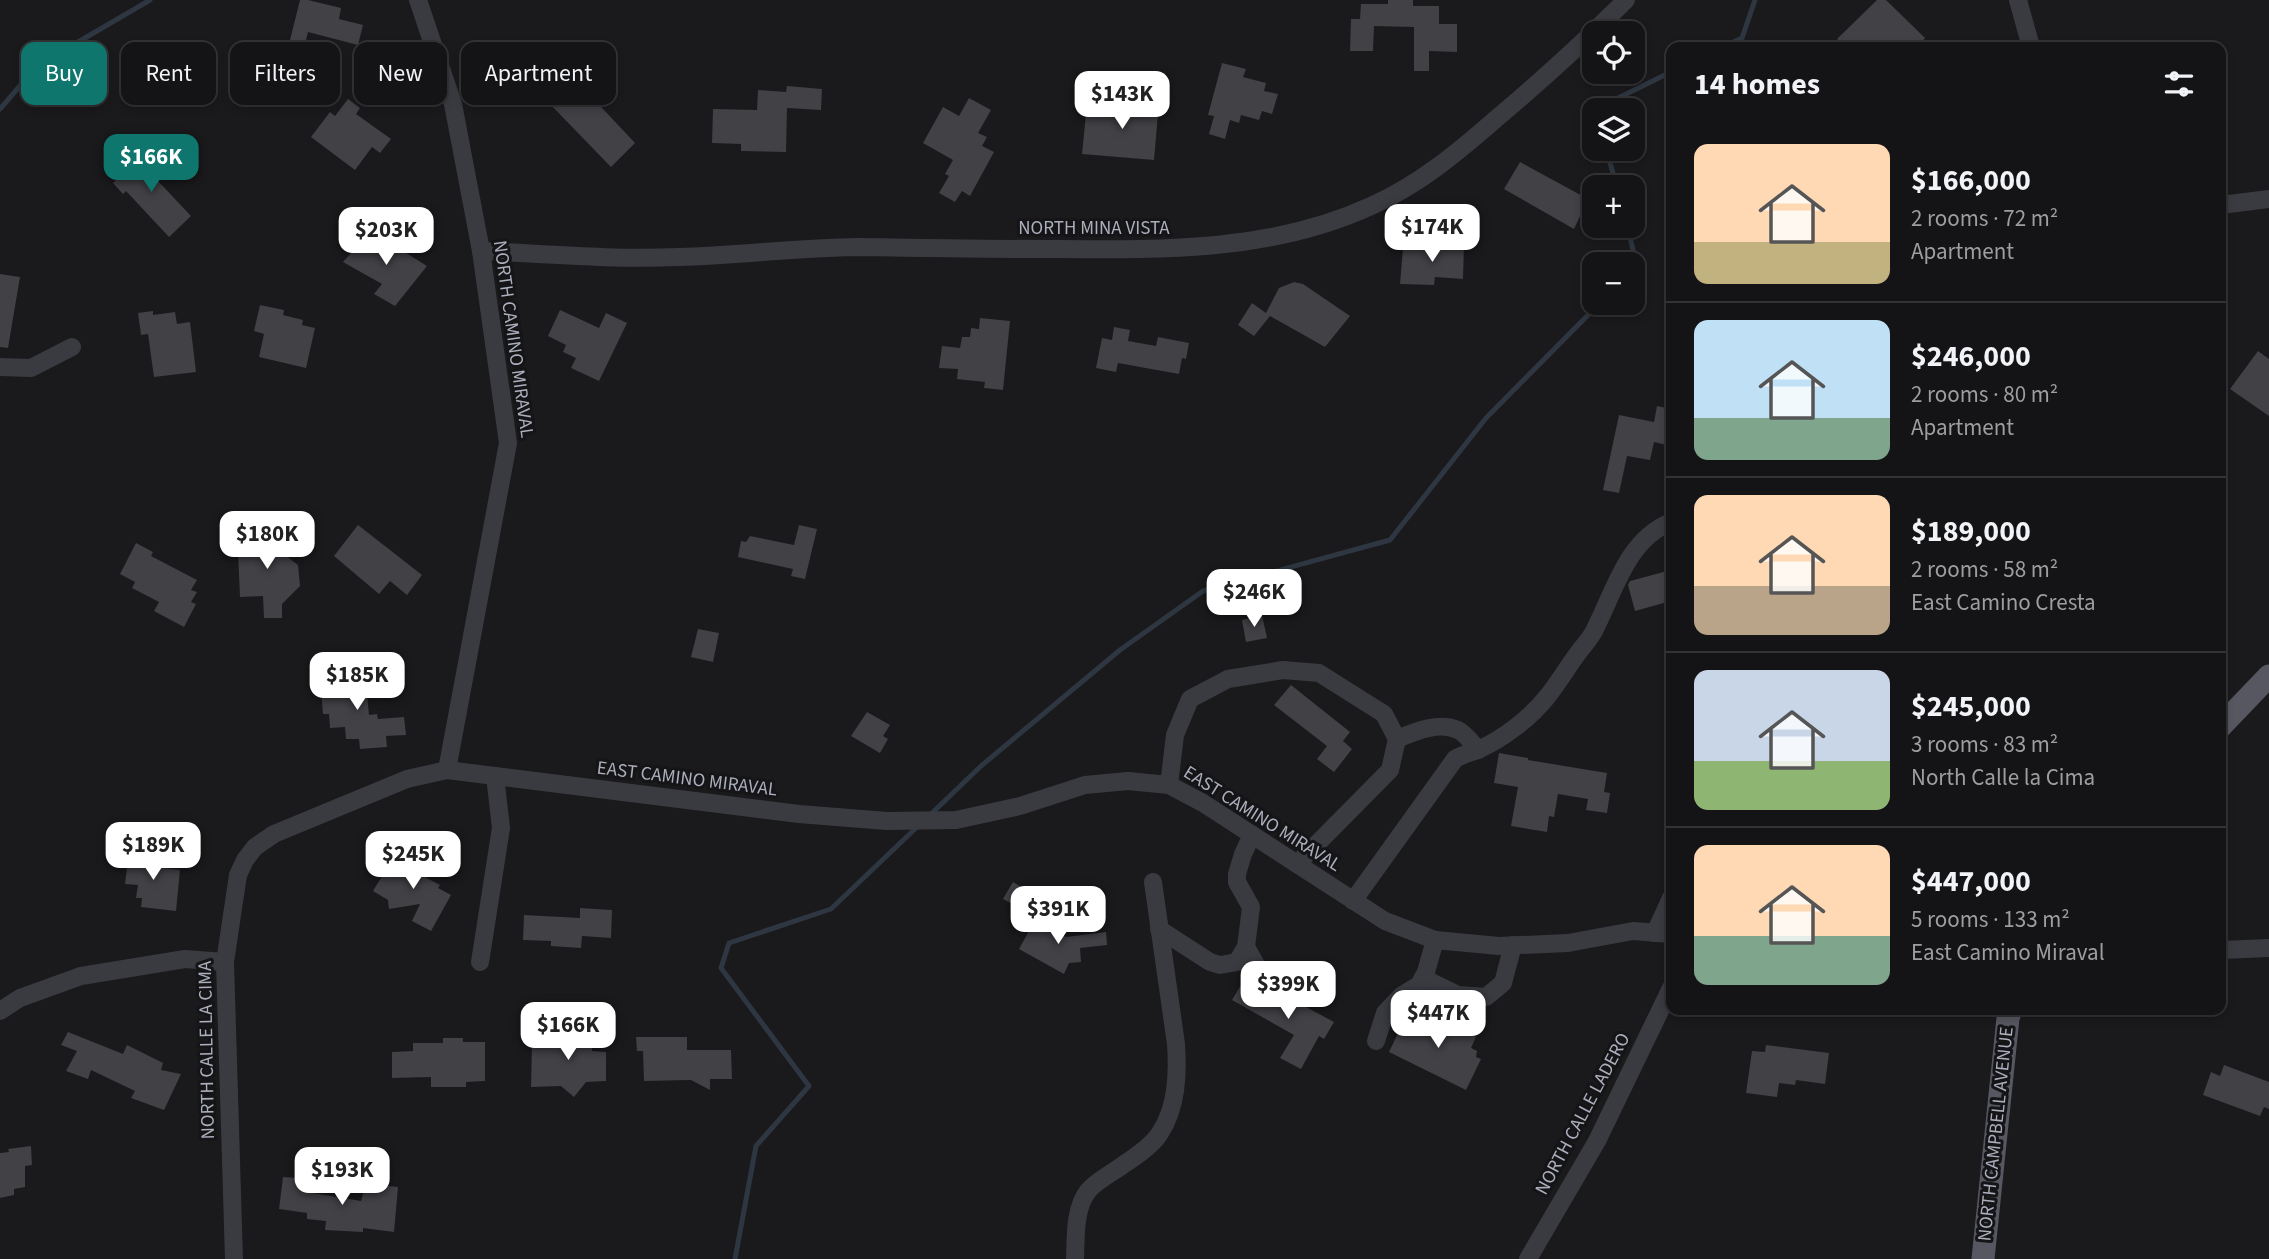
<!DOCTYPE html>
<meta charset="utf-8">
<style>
:root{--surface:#141315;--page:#212022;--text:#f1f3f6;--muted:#9d9ea0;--line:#333234;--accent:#0f766e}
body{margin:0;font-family:"Source Sans 3",sans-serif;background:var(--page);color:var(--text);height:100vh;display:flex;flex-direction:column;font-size:26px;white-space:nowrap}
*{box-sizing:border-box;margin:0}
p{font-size:23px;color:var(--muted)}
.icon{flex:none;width:38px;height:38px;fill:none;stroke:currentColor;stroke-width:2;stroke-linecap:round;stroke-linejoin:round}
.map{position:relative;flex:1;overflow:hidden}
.drawer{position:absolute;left:1666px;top:42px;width:560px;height:973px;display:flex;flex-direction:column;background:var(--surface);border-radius:14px;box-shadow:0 4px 10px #0003,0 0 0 2px var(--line)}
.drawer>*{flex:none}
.hud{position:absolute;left:21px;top:42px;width:665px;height:63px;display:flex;gap:14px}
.fabs{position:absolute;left:1582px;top:21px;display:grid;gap:14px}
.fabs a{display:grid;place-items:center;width:63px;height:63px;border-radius:14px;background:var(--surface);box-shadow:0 4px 10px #0003,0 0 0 2px var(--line);font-size:35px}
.price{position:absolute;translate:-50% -60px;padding:0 16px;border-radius:14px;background:#fff;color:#222;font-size:23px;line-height:46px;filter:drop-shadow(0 2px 4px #0008)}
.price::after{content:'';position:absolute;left:50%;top:42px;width:21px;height:16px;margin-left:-10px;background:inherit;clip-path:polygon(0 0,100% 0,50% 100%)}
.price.selected{background:var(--accent);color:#fff}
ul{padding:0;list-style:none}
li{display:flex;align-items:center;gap:21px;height:175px;padding:0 28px}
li+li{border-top:2px solid var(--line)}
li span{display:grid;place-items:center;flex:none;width:196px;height:140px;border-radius:14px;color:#555}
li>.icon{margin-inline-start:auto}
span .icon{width:84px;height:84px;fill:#fffc;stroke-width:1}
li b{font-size:30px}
h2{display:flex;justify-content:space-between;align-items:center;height:84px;padding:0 28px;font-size:30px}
.tag{padding:0 24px;border-radius:14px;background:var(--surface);box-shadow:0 4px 10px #0003,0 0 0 2px var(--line);font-size:24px;line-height:63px}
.tag.selected{background:var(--accent);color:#fff}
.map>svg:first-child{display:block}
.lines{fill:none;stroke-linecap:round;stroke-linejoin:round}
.stream{stroke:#2e3741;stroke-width:5}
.building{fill:#414146}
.minor{stroke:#3a3b41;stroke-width:18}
.major{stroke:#565760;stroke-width:23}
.labels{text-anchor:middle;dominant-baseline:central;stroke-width:6;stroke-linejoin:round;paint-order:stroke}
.street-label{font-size:19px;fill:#abafbc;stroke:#151417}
</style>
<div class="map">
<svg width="2269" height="1259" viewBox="0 0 2269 1259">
<rect width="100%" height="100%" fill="#1a191c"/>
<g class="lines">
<g class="stream">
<polyline points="1723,47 1742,38 1755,0"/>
<polyline points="0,109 37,66 150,0"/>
<polyline points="1610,110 1612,101 1671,72"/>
<polyline points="1606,149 1617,187"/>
<polyline points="1627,226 1637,265 1633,269"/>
<polyline points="930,815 981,766 1120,650 1203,591 1390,540 1486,418 1600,303"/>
<polyline points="735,1259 756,1146 809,1086 721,968 729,943 831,909 917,827"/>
</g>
</g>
<g class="building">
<polygon points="300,0 308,0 341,8 339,19 363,25 358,45 308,32 303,52 288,48"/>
<polygon points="1388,0 1413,0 1413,6 1439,6 1439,24 1457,24 1457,52 1429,51 1429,71 1414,71 1414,27 1374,26 1373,51 1350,51 1351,19 1360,19 1361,4 1388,4"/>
<polygon points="1877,0 1886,0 1925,38 1918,47 1847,47 1837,39"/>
<polygon points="1222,63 1246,69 1243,77 1266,83 1264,91 1278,94 1272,114 1262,111 1259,120 1241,115 1239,123 1230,120 1225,139 1209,134 1214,116 1208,115"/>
<polygon points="573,77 635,143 611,167 547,101"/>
<polygon points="787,86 822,89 821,110 787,108 786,152 741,151 741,144 712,143 713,109 757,110 758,90 786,92"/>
<polygon points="969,98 991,110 978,133 987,137 982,146 994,152 970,196 962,191 955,202 939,193 949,176 945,174 953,160 923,143 943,107 959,116"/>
<polygon points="348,99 360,108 356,114 391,139 380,153 372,147 355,170 311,137 330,112 335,116"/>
<polygon points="1137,100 1159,102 1154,160 1082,154 1087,104 1136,108"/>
<polygon points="137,150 162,176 158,181 191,216 169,237 126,191 123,194 113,183 127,170 121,164"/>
<polygon points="1520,162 1588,199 1574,229 1504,189"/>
<polygon points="371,231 427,266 395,306 374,294 382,284 343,262"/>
<polygon points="1419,243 1464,245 1463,279 1435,277 1434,285 1400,284 1403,248 1419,249"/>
<polygon points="0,274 20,277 8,348 0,347"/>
<polygon points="1294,282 1303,284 1350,316 1325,347 1270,316 1254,336 1238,325 1252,303 1266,313 1279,288"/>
<polygon points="260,305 284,310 283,315 303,320 302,325 315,328 306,368 259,357 264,334 254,331"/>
<polygon points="560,310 599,328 606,313 627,323 599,381 571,368 576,358 563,352 566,345 548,336"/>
<polygon points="153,311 153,315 175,312 177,324 190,322 196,372 154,377 148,334 141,335 138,313"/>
<polygon points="980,318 1010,321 1003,390 984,388 985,382 957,379 958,369 939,368 942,346 960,348 962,337 970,337 971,328 979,329"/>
<polygon points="1114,327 1130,330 1128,341 1156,346 1158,337 1189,343 1186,359 1182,358 1179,374 1118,363 1116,372 1096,368 1102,338 1112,340"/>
<polygon points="2258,351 2269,359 2269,416 2230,389"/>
<polygon points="1657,406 1671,409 1671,446 1654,442 1650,460 1627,456 1619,493 1603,490 1619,415 1654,422"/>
<polygon points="253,525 276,525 277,549 298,565 300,586 282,604 282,618 264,618 263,596 240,597 238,552 245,552 244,533 253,533"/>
<polygon points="358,525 422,575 407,595 390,581 379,594 334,556"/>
<polygon points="799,525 817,529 805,579 791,576 793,569 738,557 741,541 746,542 750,536 794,545"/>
<polygon points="136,543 153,552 151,556 197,580 191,590 197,592 191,602 196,604 184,627 154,611 159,602 132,588 135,582 120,574"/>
<polygon points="1671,570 1671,601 1635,611 1628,585 1630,581"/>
<polygon points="1262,615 1267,638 1246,642 1242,620"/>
<polygon points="698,629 719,633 713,662 691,657"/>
<polygon points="362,675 362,683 366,682 369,715 377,714 378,719 404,717 406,735 386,736 387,747 360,749 359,739 346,739 345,727 330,728 329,714 323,714 320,678"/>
<polygon points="1291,685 1350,732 1343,741 1352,749 1334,772 1317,759 1327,746 1274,705"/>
<polygon points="867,712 890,725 883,736 888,739 880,753 851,736"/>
<polygon points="1499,753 1528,758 1528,760 1607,773 1604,792 1610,793 1607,813 1586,810 1588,799 1558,794 1554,817 1549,816 1547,832 1511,826 1518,787 1494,783"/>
<polygon points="403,851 423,862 417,873 440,885 438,888 451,895 431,931 412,921 420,904 389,909 388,900 373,891 387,868 391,873"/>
<polygon points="129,852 147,855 147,858 164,860 163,868 180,870 176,911 141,907 142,898 136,898 138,885 125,884"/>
<polygon points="1013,882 1037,896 1041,890 1053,897 1041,919 1003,899"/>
<polygon points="580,908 612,910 611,938 582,936 581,948 551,946 551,941 523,940 524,915 580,918"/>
<polygon points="1035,920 1066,937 1106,932 1107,945 1080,948 1081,962 1069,963 1064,974 1019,949"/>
<polygon points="1241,985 1265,998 1271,988 1334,1022 1324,1039 1319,1036 1301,1069 1280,1058 1294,1035 1232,1000"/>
<polygon points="1430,1014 1476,1037 1471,1048 1477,1051 1476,1057 1481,1059 1466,1090 1389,1052 1402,1025 1409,1028 1415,1016 1428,1023"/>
<polygon points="574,1027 592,1027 592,1051 606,1052 606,1081 586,1082 574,1097 561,1086 531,1087 532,1043 545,1043 545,1037 574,1036"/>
<polygon points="68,1032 123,1054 127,1045 163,1063 161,1070 181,1074 164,1110 131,1098 135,1091 91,1070 88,1079 66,1071 77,1051 61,1045"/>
<polygon points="636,1037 687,1037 687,1050 731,1050 732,1079 710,1079 710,1090 691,1080 644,1081 643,1051 637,1051"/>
<polygon points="443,1038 463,1038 463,1042 485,1042 485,1081 466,1082 466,1087 431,1087 431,1077 392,1078 392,1052 413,1051 413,1043 443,1043"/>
<polygon points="1766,1045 1829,1053 1825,1084 1796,1080 1795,1085 1779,1083 1777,1097 1746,1093 1752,1051 1765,1052"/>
<polygon points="2224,1065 2269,1082 2269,1109 2264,1107 2260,1116 2203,1095 2211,1072 2220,1076"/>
<polygon points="31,1146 32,1165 25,1166 25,1187 14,1189 14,1195 0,1198 0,1153 9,1152 8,1149"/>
<polygon points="283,1177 314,1179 313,1193 361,1201 364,1190 377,1191 380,1185 398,1187 394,1232 363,1228 363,1232 325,1230 326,1221 307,1219 307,1213 279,1209"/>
</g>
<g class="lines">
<g class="minor">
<polyline points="418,0 453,104 481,251 508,443 447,770"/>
<polyline points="2018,0 2031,47"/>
<polyline points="2221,205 2269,199"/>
<path d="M 481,251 C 547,254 614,260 680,257 C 739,255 798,248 857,247 C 922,248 988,249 1053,249 C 1161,250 1271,252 1371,206 C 1419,185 1458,152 1497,118 C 1541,81 1585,41 1626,0"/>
<polyline points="0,367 31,368 72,347"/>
<path d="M 1397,739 C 1414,732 1439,721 1458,730 C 1465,733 1473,744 1478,750"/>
<polyline points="1169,785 1175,735 1190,699 1228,679 1283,670 1319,673 1384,714 1397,739 1390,770 1297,864"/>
<path d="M 1353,901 L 1455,759 C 1463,754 1471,753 1480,749 C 1504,738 1530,718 1547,697 C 1558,683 1567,668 1578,653 C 1584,645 1592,637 1596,627 C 1615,589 1628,539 1671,522"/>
<polyline points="1159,929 1210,962 1220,965 1237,962 1246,947 1251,907 1237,882 1237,874 1243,854 1252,835"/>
<polyline points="1655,933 1671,898"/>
<polyline points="1246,947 1260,972"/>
<polyline points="2221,950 2269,948"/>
<polyline points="480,962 501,828 495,776"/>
<polyline points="1423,978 1458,995 1486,997 1503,983 1513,945"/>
<polyline points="0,1011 20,998 81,976 185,959 225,962"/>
<polyline points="1376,1041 1385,1013 1401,996 1419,985 1426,972 1435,940"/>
<polyline points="234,1259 225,962 238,875 245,860 255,847 274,834 407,779 447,770 799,814 887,821 956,820 1020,806 1085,785 1128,781 1169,785 1203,803 1385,921 1435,940 1499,946 1568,943 1633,931 1671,934"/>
<path d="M 1075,1259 C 1076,1237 1074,1209 1088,1191 C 1096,1181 1112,1173 1123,1165 C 1135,1157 1152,1146 1160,1133 C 1177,1107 1178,1074 1176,1044 L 1153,882"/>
<polyline points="1528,1259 1597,1141 1671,988"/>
</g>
<g class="major">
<polyline points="2221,726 2269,676"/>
<polyline points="1983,1259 2008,1018 2011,1010"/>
</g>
</g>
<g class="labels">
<g class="street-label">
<text x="1094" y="228">NORTH MINA VISTA</text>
<text transform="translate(513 339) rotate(82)">NORTH CAMINO MIRAVAL</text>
<text transform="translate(687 779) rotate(7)">EAST CAMINO MIRAVAL</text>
<text transform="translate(1262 819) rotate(32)">EAST CAMINO MIRAVAL</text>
<text transform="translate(207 1050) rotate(-91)">NORTH CALLE LA CIMA</text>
<text transform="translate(1583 1114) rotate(-62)">NORTH CALLE LADERO</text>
<text transform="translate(1996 1134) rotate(-84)">NORTH CAMPBELL AVENUE</text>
</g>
</g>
</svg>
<div class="fabs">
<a><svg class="icon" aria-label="locate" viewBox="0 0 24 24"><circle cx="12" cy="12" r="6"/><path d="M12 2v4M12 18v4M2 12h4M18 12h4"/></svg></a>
<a><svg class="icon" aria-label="layers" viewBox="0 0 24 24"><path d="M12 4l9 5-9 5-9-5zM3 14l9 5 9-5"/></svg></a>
<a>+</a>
<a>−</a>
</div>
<b class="price" style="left:1122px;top:131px">$143K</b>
<b class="price selected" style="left:151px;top:194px">$166K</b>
<b class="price" style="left:1432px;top:264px">$174K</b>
<b class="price" style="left:386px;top:267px">$203K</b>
<b class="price" style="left:267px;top:571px">$180K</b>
<b class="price" style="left:1254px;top:629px">$246K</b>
<b class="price" style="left:357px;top:712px">$185K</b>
<b class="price" style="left:153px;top:882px">$189K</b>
<b class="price" style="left:413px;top:891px">$245K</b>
<b class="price" style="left:1058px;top:946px">$391K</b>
<b class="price" style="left:1288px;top:1021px">$399K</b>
<b class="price" style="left:1438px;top:1050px">$447K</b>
<b class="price" style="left:568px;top:1062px">$166K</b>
<b class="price" style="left:342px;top:1207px">$193K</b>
<div class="hud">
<a class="tag selected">Buy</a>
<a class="tag">Rent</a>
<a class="tag">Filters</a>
<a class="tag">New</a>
<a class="tag">Apartment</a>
</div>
<section class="drawer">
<h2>14 homes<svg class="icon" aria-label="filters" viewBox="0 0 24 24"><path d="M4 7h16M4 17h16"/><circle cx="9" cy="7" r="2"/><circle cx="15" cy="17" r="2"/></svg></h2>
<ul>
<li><span style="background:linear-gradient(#ffd9b3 70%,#c2b280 0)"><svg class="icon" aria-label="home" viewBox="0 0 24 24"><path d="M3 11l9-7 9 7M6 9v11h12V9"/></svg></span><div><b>$166,000</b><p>2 rooms · 72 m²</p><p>Apartment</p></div></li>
<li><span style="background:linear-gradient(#bfe0f5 70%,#7fa58c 0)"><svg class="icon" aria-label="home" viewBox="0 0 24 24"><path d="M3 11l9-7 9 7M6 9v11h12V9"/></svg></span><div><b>$246,000</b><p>2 rooms · 80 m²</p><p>Apartment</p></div></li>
<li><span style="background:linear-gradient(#ffd9b3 65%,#b9a48a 0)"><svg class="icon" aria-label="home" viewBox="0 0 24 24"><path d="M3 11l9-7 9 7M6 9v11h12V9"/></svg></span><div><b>$189,000</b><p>2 rooms · 58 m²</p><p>East Camino Cresta</p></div></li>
<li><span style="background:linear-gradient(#c9d6e8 65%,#8fb573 0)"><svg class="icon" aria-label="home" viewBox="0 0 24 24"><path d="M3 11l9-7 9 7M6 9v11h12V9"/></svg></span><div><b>$245,000</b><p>3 rooms · 83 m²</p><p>North Calle la Cima</p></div></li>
<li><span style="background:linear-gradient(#ffd9b3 65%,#7fa58c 0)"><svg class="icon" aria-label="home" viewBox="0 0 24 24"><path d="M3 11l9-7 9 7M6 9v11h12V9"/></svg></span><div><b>$447,000</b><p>5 rooms · 133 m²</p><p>East Camino Miraval</p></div></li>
</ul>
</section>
</div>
